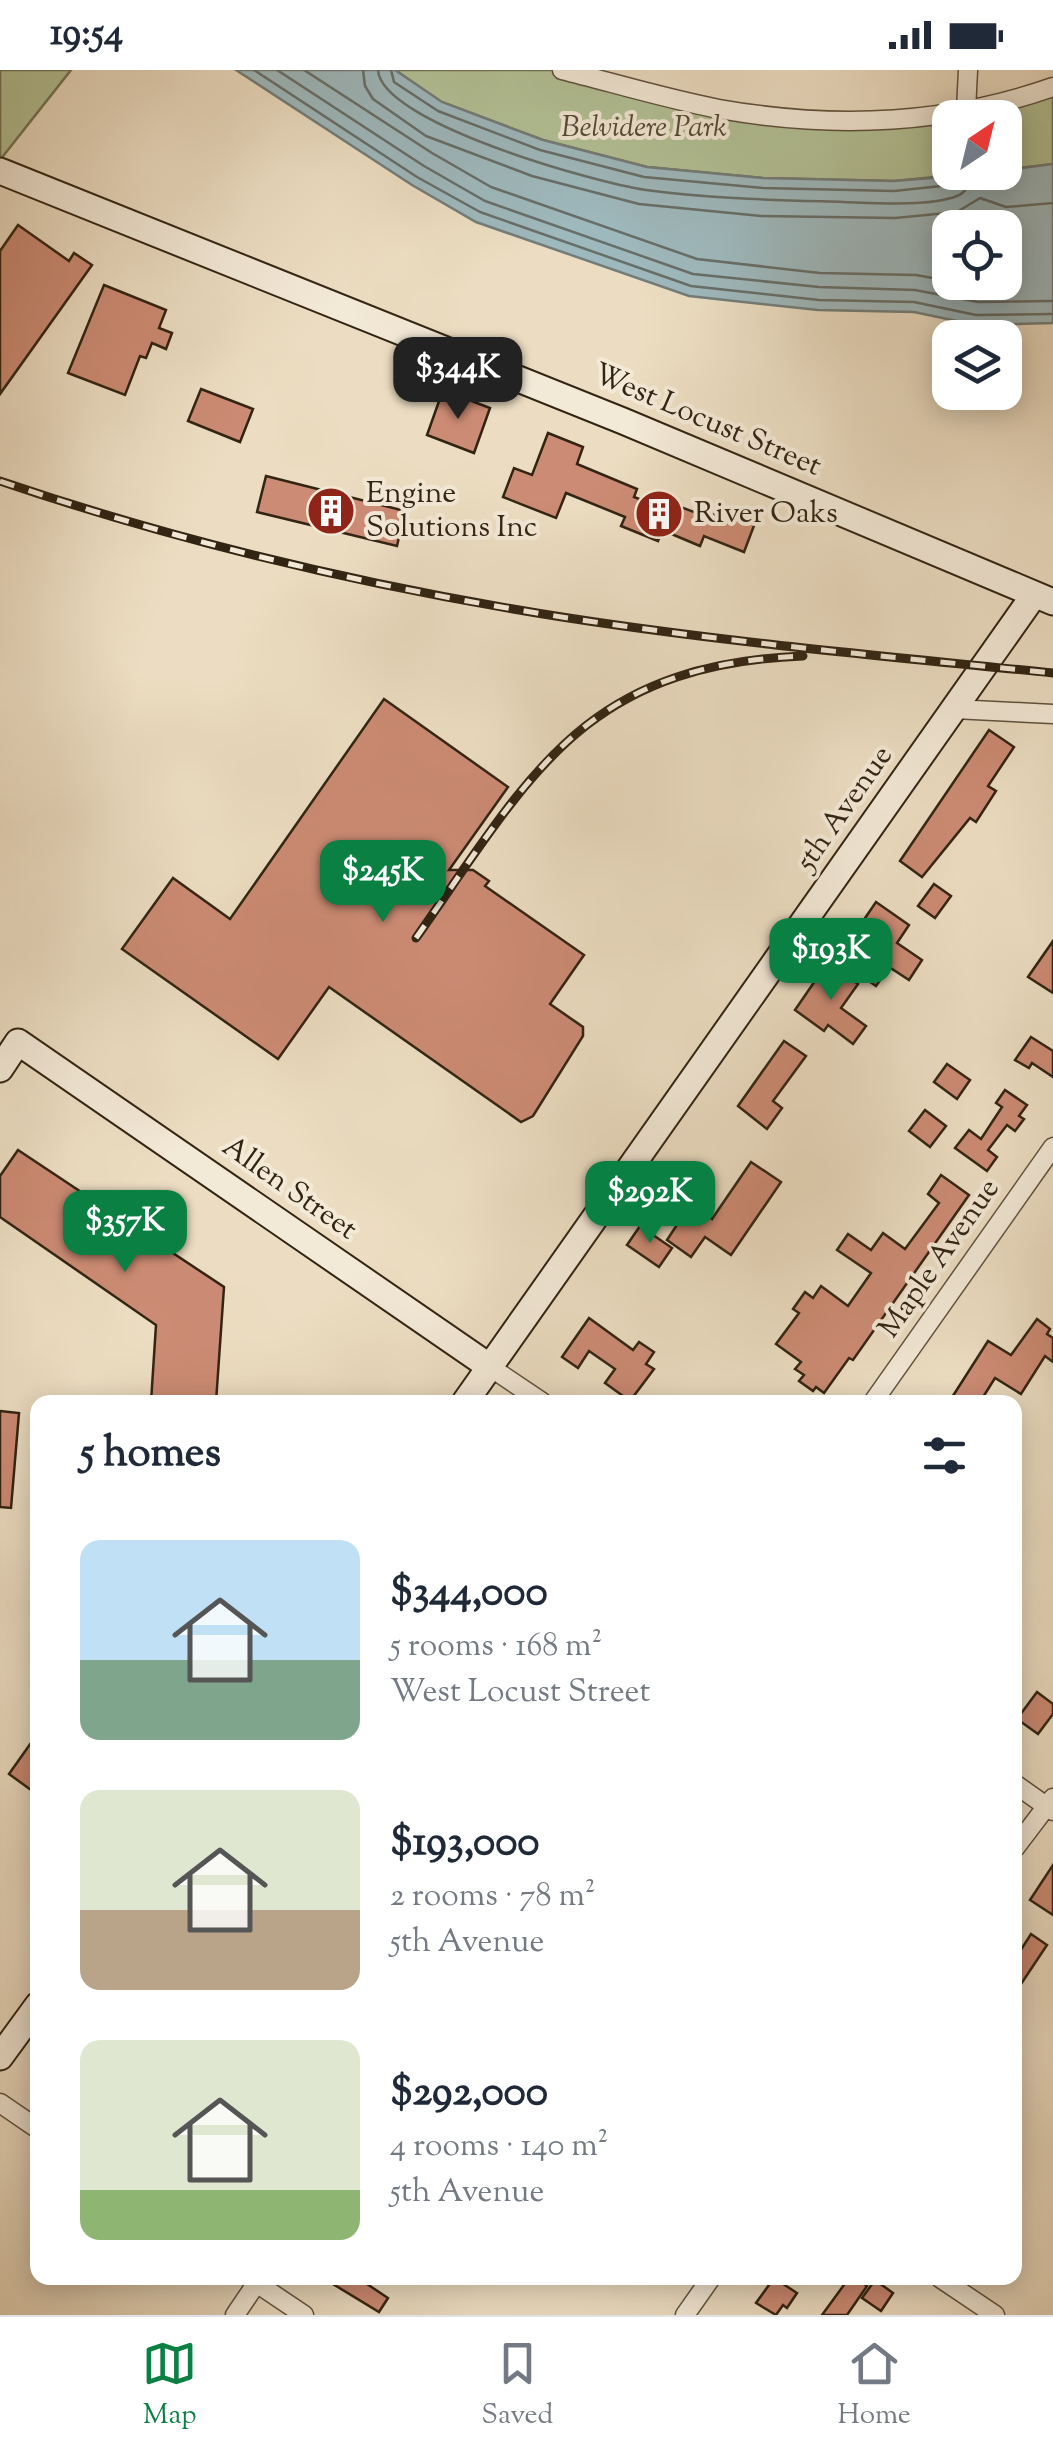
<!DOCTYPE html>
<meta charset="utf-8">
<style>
:root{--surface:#fff;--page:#f2f2f3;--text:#1f2937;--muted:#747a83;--line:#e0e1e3;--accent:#0b8043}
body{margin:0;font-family:"Sorts Mill Goudy",serif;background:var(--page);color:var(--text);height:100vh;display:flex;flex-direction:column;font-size:38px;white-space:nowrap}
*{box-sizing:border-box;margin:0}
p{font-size:32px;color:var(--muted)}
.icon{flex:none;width:55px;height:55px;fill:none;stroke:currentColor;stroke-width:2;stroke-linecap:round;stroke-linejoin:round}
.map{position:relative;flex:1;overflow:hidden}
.panel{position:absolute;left:30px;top:1325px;width:992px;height:890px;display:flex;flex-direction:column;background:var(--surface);border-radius:20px;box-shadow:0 5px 25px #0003}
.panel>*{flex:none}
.needle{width:65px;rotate:35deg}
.tools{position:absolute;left:932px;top:30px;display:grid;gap:20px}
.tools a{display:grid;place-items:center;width:90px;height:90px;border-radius:20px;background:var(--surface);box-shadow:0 5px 25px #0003;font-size:50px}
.price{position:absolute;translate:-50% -85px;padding:0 22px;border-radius:20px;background:var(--accent);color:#fff;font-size:32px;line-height:65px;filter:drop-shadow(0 2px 5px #0008)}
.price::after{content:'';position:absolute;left:50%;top:60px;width:30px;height:22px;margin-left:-15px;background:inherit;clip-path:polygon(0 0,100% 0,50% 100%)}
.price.current{background:#222;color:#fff}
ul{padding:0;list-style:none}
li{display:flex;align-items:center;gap:30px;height:250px;padding:0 50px}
li span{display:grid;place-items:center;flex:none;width:280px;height:200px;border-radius:20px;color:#555}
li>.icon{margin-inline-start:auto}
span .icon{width:120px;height:120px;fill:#fffc;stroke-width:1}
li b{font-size:42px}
h2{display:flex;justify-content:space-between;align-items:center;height:120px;padding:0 50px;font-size:42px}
.status{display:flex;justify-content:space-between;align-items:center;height:70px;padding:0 50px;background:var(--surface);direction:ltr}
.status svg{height:28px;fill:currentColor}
.dock{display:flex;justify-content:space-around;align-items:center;height:140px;border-top:2px solid var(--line);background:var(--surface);font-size:28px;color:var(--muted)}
.dock a{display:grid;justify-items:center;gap:5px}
.dock .current{color:var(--accent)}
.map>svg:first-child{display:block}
.green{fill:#b3c297;stroke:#727355;stroke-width:2.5}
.water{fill:#9eb9be;stroke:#737d7a;stroke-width:2.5;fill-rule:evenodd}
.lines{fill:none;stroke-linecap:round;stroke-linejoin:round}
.shore{stroke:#686e68;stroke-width:2.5}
.building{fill:#cc8b74;stroke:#322413;stroke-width:2.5}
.street-casing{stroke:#60523f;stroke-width:21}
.secondary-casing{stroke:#322413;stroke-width:29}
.street{stroke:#f3e9d7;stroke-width:18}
.secondary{stroke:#f3e9d7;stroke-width:25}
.rail-casing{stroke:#322413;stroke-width:9}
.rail{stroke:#f3e9d7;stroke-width:5;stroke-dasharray:15;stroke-linecap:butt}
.labels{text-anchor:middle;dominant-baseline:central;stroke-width:8;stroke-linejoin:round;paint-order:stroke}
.park-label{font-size:30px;font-style:italic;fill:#524c34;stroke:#f3e9d7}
.street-label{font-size:30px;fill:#322413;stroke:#f3e9d7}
.poi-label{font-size:30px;fill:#322413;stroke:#f3e9d7;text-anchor:start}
</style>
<div class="status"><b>19:54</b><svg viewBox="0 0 49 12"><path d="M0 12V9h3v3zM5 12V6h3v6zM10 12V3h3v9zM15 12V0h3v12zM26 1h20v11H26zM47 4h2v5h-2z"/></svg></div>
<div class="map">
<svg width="1053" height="2245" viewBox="0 0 1053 2245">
<rect width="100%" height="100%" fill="#ecddc2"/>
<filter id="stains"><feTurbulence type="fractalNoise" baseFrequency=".002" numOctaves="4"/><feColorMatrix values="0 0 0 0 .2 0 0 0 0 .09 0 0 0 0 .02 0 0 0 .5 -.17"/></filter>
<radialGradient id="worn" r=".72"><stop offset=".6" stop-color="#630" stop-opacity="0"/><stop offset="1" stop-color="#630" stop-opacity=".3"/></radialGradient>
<g class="green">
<polygon points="0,0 71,0 0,90"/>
<polygon points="395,0 562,0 718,38 896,51 1053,17 1053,94 1005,100 1005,48 950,48 950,102 977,103 894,111 763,108 647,97 543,70 441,32"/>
</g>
<path class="water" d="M 236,0 L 395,0 L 442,32 L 543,70 L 647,97 L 763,108 L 894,111 L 1005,102 L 1005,100 L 1053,94 L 1053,253 L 976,255 L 914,242 L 818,240 L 689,226 L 476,152 L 412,115 ZM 950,158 L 1005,158 L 1005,212 L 950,212 Z"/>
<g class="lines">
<g class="shore">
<polyline points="254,0 417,107 480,142 691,216 819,230 914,232 976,245 1053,244"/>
<polyline points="277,0 424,96 485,131 693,204 819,217 915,220 978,232 1053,231"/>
<polyline points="304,0 432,83 491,117 697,189 820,203 916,205 950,211"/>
<polyline points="363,0 365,16 373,29 426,66 532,106 639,134 761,146 895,148 957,142 980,128 1006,137 1053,133"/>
<path d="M 378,0 C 381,53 597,113 646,120 C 712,129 777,130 843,132 C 873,133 929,137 957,126 C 967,122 971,113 973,102"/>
<polyline points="391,0 394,12 438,41 540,80 644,107 763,118 894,121 951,115 957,111 960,102"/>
</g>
</g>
<g class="building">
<polygon points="18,155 69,191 74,183 92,195 0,324 0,181"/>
<polygon points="104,215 166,240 159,258 172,263 166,279 152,273 146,288 140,286 125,325 68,303"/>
<polygon points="201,319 253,339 240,372 188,351"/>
<polygon points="443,320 490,338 474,383 427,365"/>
<polygon points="548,363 583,377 577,394 637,419 634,427 670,441 673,434 712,449 716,438 755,453 744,482 704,466 700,476 662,460 658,471 621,456 625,447 566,423 556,448 503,427 514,398 532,405"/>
<polygon points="266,406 405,441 397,476 257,442"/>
<polygon points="384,629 508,717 449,800 473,800 489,811 485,816 584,885 550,934 583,957 583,966 533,1046 521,1052 329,917 278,989 122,879 173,808 230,849"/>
<polygon points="989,660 1014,677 988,716 996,721 976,752 970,748 922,807 900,791"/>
<polygon points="934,814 951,826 935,848 918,836"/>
<polygon points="876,832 909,855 897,873 922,890 909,910 889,897 876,916 860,905 884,870 861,854"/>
<polygon points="1053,871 1053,923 1028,907"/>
<polygon points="824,890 858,914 841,938 866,956 853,974 828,955 824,961 795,940 817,908 813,905"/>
<polygon points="1031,967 1053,981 1053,1007 1032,993 1029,998 1015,990"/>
<polygon points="784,971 806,986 773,1031 782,1038 767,1059 738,1036"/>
<polygon points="947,994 970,1010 957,1029 934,1012"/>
<polygon points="1005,1020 1027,1035 1019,1046 1024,1049 1015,1061 1007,1055 988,1080 997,1087 987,1101 955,1078 969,1060 981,1069 1002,1037 996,1033"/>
<polygon points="925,1040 946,1056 930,1077 909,1061"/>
<polygon points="18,1080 224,1217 216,1332 151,1332 156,1255 0,1147 0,1106"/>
<polygon points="751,1092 781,1112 731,1185 705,1167 691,1187 667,1170 690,1135 712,1149"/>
<polygon points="941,1105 969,1125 853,1290 849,1288 824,1323 816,1317 813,1321 799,1311 804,1305 795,1299 801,1292 776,1274 799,1243 793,1239 805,1222 813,1228 821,1216 848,1236 871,1203 837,1180 848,1164 871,1180 883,1163 905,1179 939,1133 928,1124"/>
<polygon points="640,1156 672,1178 659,1197 627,1175"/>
<polygon points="589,1248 633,1280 639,1272 654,1282 646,1294 654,1299 630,1331 605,1313 615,1299 589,1281 578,1298 562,1287"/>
<polygon points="1037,1249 1050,1259 1047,1264 1053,1268 1053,1292 1045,1286 1021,1324 995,1308 980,1332 949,1332 988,1271 1011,1285"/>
<polygon points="0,1341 19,1343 11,1438 0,1437"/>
<polygon points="1037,1622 1053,1634 1053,1644 1038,1664 1017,1649"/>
<polygon points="38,1663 38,1725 9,1704"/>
<polygon points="1053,1795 1053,1845 1030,1830"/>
<polygon points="1031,1864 1047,1875 1015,1923 1015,1889"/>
<polygon points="323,2208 358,2208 388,2228 379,2242"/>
<polygon points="774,2208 797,2223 787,2238 783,2235 776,2245 756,2233"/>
<polygon points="849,2208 856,2208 867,2216 847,2245 822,2245"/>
<polygon points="875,2210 893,2223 881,2241 862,2228"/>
</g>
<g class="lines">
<g class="street-casing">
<g id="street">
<path d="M 562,0 C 614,13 667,29 719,39 C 832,59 945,55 1053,17"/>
<polyline points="966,40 968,0"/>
<polyline points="954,639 1053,644"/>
<polyline points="490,1297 542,1332"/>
<polyline points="873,1332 1053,1077"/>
<polyline points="1015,1714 1053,1741"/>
<polyline points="1015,1778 1053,1728"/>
<polyline points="0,2033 38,2059"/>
<polyline points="249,2208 304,2245"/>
<polyline points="940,2208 995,2245"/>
<polyline points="235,2245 260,2208"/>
<polyline points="685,2245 711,2208"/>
</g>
</g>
<g class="secondary-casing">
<g id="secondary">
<polyline points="0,101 623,351 1053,532"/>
<polyline points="0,999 18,972 490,1297"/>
<polyline points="465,1332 1034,525"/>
<polyline points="0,1987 38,1935"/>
</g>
</g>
<use href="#street" class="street"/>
<use href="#secondary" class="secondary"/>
<g class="rail-casing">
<g id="rail">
<path d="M 0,411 C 177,471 358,514 543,544 C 711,571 883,586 1053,603"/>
<path d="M 416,868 C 530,706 582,595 803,586"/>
</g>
</g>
<use href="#rail" class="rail"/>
</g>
<defs>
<g id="building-disc" transform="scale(2.5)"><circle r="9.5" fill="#8f2418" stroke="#f3e9d7"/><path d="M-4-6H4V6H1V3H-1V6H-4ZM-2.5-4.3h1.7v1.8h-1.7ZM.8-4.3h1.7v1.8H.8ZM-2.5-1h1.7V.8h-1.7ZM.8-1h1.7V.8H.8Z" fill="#fff"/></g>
</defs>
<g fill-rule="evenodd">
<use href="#building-disc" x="331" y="441"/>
<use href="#building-disc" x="659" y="444"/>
</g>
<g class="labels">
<g class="park-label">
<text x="644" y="58">Belvidere Park</text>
</g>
<g class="street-label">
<text transform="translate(707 351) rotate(23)">West Locust Street</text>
<text transform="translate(845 739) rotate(-55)">5th Avenue</text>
<text transform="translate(289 1119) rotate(35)">Allen Street</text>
<text transform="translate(940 1189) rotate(-55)">Maple Avenue</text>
</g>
<g class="poi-label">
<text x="366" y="424">Engine<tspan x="366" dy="34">Solutions Inc</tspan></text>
<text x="694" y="444">River Oaks</text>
</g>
</g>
<rect width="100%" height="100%" filter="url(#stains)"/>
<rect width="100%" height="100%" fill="url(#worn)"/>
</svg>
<div class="tools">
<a><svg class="needle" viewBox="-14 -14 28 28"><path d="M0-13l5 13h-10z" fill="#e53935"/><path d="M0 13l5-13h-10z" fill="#747a83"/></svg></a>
<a><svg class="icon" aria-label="locate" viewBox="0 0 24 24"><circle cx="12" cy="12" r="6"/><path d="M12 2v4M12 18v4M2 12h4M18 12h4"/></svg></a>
<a><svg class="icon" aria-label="layers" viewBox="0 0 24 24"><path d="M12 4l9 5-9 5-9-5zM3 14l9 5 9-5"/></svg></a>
</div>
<b class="price current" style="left:458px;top:352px">$344K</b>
<b class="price" style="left:383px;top:855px">$245K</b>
<b class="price" style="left:831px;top:933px">$193K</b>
<b class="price" style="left:650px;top:1176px">$292K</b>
<b class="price" style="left:125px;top:1205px">$357K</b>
<section class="panel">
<h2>5 homes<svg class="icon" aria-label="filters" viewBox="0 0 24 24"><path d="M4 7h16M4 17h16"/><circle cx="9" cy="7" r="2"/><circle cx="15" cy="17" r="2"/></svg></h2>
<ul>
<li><span style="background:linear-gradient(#bfe0f5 60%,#7fa58c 0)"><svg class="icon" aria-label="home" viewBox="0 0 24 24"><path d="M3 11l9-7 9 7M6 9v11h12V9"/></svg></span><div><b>$344,000</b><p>5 rooms · 168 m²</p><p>West Locust Street</p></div></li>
<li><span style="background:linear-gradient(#dfe7d0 60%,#b9a48a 0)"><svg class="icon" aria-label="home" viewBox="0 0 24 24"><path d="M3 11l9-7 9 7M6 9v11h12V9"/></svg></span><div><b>$193,000</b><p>2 rooms · 78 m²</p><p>5th Avenue</p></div></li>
<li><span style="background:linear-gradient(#dfe7d0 75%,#8fb573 0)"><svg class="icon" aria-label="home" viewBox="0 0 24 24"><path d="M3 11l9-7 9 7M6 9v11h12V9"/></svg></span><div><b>$292,000</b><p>4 rooms · 140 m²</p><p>5th Avenue</p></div></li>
</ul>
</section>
</div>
<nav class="dock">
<a class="current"><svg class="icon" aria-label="map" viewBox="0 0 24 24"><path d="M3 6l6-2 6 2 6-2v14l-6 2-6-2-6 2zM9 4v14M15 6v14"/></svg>Map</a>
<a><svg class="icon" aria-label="saved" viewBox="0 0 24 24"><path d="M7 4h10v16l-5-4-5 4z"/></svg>Saved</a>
<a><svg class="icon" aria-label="home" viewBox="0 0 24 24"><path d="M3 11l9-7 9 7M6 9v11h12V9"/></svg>Home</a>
</nav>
